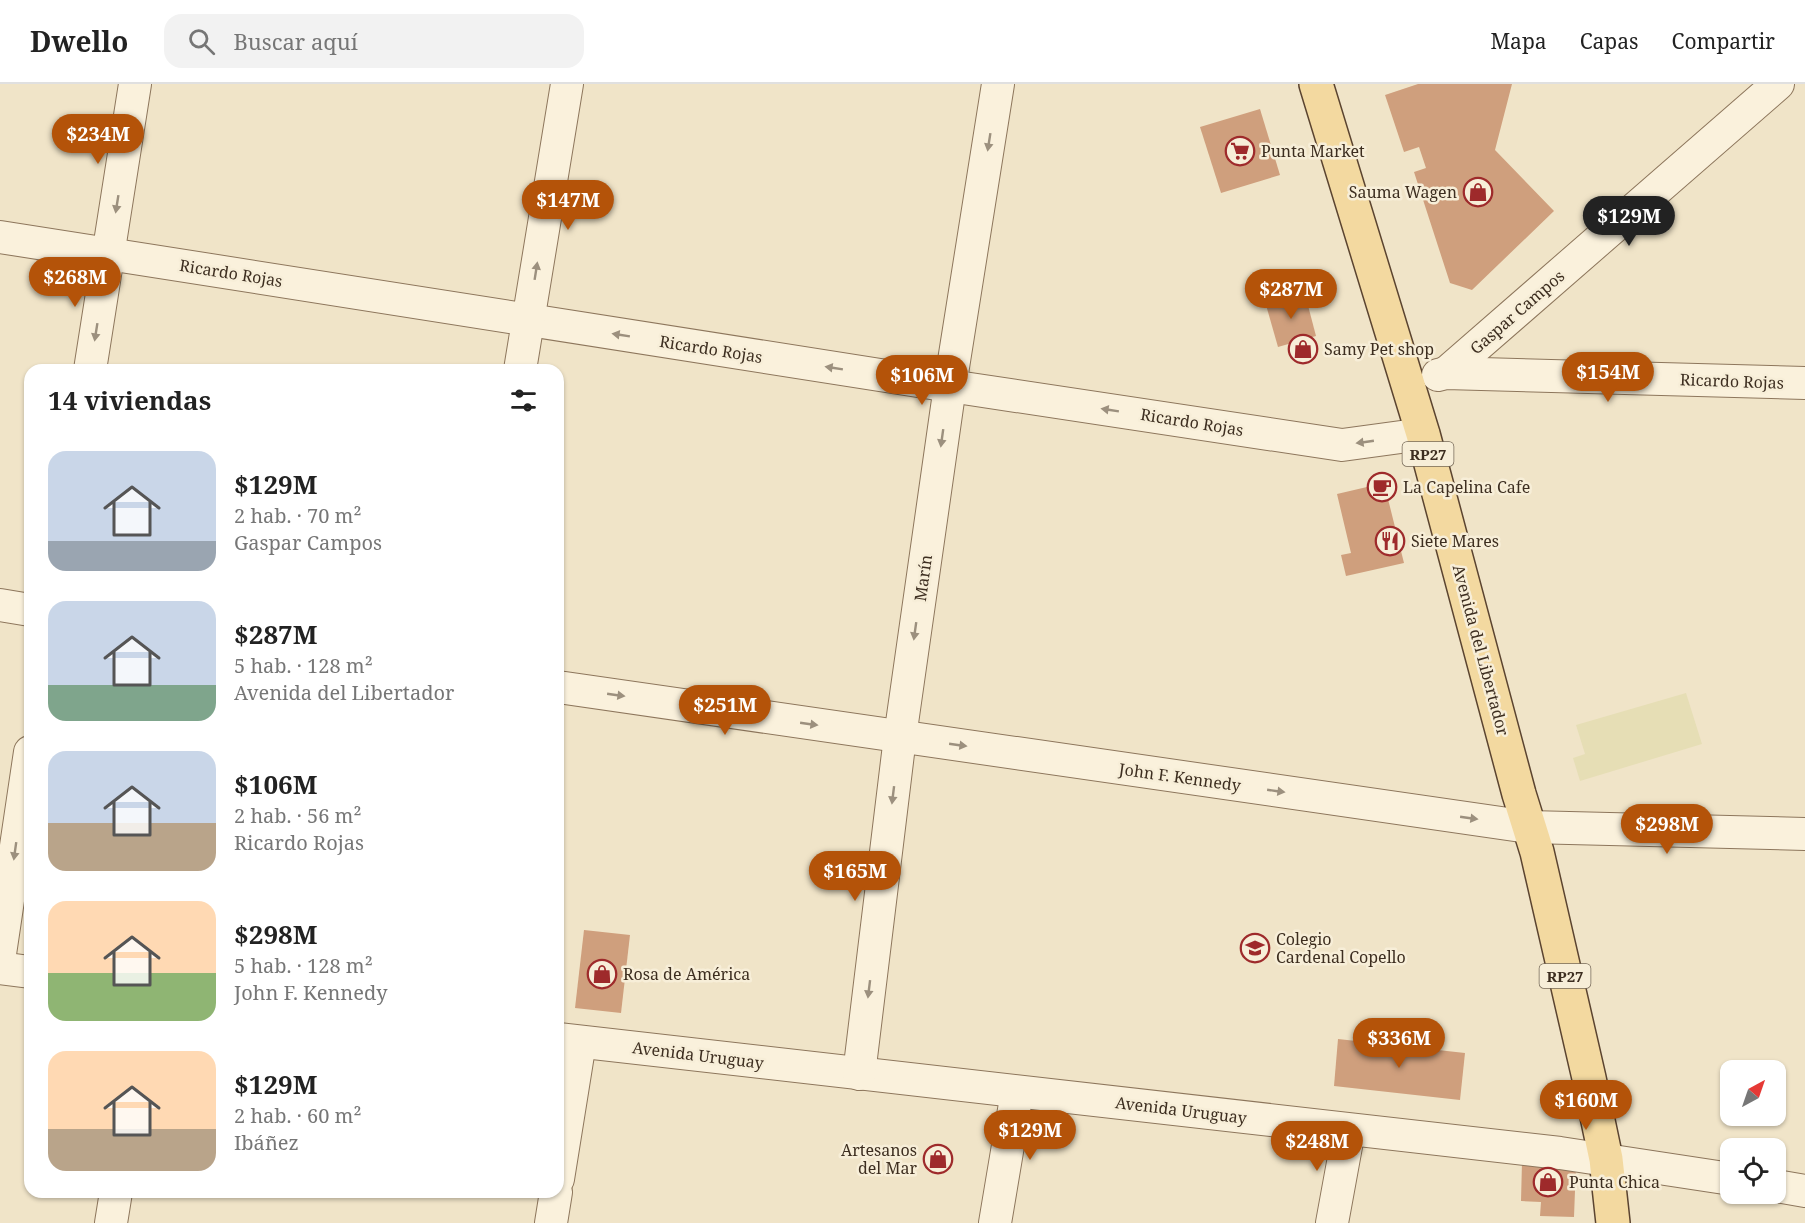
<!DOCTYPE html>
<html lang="es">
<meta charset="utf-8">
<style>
:root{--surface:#fff;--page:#f2f2f2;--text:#222;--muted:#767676;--line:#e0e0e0;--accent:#b45309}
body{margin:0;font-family:"Noto Serif",serif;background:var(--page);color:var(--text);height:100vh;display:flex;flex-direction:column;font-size:22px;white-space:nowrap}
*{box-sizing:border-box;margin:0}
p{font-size:20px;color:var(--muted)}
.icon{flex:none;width:33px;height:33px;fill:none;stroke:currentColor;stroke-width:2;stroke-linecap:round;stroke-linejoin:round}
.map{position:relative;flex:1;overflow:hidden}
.drawer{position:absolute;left:24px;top:280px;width:540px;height:834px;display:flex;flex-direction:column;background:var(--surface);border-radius:18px;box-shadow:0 2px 4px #0004}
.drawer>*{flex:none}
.needle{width:39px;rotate:40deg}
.tools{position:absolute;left:1720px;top:976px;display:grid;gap:12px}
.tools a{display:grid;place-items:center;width:66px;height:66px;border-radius:12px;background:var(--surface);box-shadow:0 2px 4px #0004;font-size:30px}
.price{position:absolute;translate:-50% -51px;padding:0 14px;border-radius:21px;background:var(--accent);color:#fff;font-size:20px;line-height:39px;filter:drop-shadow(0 2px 3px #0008)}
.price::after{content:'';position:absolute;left:50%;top:36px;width:18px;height:14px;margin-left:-9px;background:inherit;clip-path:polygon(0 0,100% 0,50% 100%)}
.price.on{background:#222;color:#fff}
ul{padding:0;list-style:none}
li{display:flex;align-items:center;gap:18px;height:150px;padding:0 24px}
li span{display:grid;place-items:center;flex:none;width:168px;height:120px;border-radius:18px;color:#555}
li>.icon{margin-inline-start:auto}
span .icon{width:72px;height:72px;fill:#fffc;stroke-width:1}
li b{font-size:26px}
h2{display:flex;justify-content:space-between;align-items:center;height:72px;padding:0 24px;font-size:26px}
header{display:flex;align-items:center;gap:36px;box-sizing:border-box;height:84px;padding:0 30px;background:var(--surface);border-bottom:2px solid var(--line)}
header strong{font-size:28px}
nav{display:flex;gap:33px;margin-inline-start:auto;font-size:21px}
.search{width:420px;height:54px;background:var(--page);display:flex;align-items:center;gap:15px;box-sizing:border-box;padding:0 21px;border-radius:18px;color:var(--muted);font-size:22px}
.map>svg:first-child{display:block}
.farmland{fill:#e6deb5}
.building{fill:#cf9f7d}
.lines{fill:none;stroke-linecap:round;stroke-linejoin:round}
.street-casing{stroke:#8d765c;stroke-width:34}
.primary-casing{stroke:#5b4430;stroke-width:36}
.street{stroke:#faf1dc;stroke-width:32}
.primary{stroke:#f3d9a0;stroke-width:33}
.oneway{fill:#9c907e}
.labels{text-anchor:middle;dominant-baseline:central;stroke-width:5;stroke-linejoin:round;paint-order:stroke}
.shield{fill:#f7eed8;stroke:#756857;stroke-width:1.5}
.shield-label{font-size:15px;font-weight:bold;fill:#3d2e20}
.poi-label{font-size:16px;fill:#3d2e20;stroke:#f7eed8;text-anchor:start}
.street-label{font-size:16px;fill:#3d2e20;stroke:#f7eed8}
</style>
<header>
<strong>Dwello</strong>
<div class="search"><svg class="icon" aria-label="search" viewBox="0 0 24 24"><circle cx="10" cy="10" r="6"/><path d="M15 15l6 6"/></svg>Buscar aquí</div>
<nav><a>Mapa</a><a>Capas</a><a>Compartir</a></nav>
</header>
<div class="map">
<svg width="1805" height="1139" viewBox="0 0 1805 1139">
<rect width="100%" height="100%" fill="#f0e4c8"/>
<polygon class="farmland" points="1686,609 1702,660 1580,697 1573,674 1585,670 1576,641"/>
<g class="building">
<polygon points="1418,0 1512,0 1495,66 1554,127 1472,206 1450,199 1414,88 1426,84 1419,63 1404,68 1385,11"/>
<polygon points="1260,25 1280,91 1221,109 1200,43"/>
<polygon points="1305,210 1316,252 1278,263 1266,221"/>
<polygon points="1384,399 1404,479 1346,492 1341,471 1351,469 1337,410"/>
<polygon points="584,846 630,851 621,929 575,924"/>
<polygon points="1338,955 1465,969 1460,1016 1334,1002"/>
<polygon points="1522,1078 1576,1080 1574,1133 1540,1132 1541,1118 1521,1117"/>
</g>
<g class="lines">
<g class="street-casing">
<g id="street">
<polyline points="0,153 950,302 1342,361 1423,350"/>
<polyline points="90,286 135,0"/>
<polyline points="520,286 567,0"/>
<polyline points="1446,289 1778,0"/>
<polyline points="1438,291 1446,289 1805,299"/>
<polyline points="0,521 30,526"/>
<polyline points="558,603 1529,743 1805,750"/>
<polyline points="0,870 30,668"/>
<polyline points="0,884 30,888"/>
<polyline points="558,955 1560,1069 1731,1095"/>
<polyline points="859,990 900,653 950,302 998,0"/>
<polyline points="558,1095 580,958"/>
<polyline points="1776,1102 1805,1107"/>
<polyline points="111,1139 116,1108"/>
<polyline points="551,1139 556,1108"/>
<polyline points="995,1139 1017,1008"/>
<polyline points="1332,1139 1349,1046"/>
</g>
</g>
<g class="primary-casing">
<polyline id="primary" points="1316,0 1423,350 1519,710 1537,768 1589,994 1606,1075 1613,1139"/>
</g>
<use href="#street" class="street"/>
<use href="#primary" class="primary"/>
</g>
<defs><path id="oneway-solid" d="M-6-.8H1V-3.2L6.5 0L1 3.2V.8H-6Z" transform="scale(1.5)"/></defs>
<g class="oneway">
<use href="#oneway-solid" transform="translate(989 58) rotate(99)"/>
<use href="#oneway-solid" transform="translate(117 120) rotate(99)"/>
<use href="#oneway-solid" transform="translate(536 187) rotate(-81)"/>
<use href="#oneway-solid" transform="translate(96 248) rotate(99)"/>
<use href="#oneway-solid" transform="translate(621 251) rotate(-171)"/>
<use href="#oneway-solid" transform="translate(834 284) rotate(-171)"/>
<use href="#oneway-solid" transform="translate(1110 326) rotate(-171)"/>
<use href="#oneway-solid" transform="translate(942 354) rotate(98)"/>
<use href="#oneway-solid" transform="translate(1365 358) rotate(172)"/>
<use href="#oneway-solid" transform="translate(915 547) rotate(98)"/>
<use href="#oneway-solid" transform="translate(616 611) rotate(8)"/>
<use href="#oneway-solid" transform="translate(809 640) rotate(8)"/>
<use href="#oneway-solid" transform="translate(958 661) rotate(8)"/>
<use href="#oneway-solid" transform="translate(1276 707) rotate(8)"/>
<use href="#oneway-solid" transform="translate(893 711) rotate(97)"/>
<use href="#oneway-solid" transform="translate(1469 734) rotate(8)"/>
<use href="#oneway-solid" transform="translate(15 767) rotate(98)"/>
<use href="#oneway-solid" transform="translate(869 905) rotate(97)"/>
</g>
<defs>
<g id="supermarket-ring" transform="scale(1.5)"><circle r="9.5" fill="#f7eed8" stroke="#9e2a2b" stroke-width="1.5"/><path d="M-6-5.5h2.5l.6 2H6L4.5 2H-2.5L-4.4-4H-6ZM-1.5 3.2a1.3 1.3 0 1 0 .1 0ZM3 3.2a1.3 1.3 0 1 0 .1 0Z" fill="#9e2a2b"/></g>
<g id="shop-ring" transform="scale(1.5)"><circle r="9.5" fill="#f7eed8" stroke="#9e2a2b" stroke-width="1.5"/><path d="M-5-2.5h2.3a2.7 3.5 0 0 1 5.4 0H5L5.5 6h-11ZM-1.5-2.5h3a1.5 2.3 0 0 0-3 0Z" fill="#9e2a2b"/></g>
<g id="cafe-ring" transform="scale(1.5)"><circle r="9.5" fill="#f7eed8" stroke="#9e2a2b" stroke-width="1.5"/><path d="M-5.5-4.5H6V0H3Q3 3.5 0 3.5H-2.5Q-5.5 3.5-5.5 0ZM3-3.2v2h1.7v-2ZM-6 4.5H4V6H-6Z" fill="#9e2a2b"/></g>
<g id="restaurant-ring" transform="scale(1.5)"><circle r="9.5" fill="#f7eed8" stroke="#9e2a2b" stroke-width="1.5"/><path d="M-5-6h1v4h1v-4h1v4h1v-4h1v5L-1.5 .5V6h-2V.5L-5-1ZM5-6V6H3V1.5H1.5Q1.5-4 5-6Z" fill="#9e2a2b"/></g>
<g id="school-ring" transform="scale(1.5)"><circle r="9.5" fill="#f7eed8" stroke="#9e2a2b" stroke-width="1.5"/><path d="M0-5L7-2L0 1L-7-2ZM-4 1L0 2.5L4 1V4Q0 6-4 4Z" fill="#9e2a2b"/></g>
</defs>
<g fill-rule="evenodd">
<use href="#supermarket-ring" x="1240" y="67"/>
<use href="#shop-ring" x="1478" y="108"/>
<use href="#shop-ring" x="1303" y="265"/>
<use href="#cafe-ring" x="1382" y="403"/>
<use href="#restaurant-ring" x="1390" y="457"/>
<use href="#school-ring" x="1255" y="864"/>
<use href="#shop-ring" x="602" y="890"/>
<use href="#shop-ring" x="938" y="1075"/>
<use href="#shop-ring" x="1548" y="1098"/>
</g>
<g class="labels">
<g class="shield">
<rect x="1402.5" y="358" width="51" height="24" rx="4.5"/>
<rect x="1539.5" y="880" width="51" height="24" rx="4.5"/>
</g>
<g class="shield-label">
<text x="1428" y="370">RP27</text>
<text x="1565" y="892">RP27</text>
</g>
<g class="poi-label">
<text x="1261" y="67">Punta Market</text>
<text x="1457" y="108" text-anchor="end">Sauma Wagen</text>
<text x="1324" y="265">Samy Pet shop</text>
<text x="1403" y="403">La Capelina Cafe</text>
<text x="1411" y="457">Siete Mares</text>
<text x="1276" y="855">Colegio<tspan x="1276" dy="18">Cardenal Copello</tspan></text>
<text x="623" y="890">Rosa de América</text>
<text x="917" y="1066" text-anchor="end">Artesanos<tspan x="917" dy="18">del Mar</tspan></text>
<text x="1569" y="1098">Punta Chica</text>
</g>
<g class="street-label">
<text transform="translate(231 189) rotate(9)">Ricardo Rojas</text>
<text transform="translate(1517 228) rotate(-41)">Gaspar Campos</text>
<text transform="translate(711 265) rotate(9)">Ricardo Rojas</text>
<text transform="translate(1732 297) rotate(2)">Ricardo Rojas</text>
<text transform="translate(1192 338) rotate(9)">Ricardo Rojas</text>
<text transform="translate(923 494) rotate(-82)">Marín</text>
<text transform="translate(1481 566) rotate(75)">Avenida del Libertador</text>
<text transform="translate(1180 693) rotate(8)">John F. Kennedy</text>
<text transform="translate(698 971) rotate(7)">Avenida Uruguay</text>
<text transform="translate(1181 1026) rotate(7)">Avenida Uruguay</text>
</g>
</g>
</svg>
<div class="tools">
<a><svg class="needle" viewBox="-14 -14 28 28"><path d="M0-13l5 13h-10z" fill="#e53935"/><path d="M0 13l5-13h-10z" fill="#767676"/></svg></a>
<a><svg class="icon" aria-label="locate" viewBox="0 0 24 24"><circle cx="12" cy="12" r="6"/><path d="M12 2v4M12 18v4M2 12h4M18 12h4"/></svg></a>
</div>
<b class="price" style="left:98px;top:81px">$234M</b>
<b class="price" style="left:568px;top:147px">$147M</b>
<b class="price on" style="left:1629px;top:163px">$129M</b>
<b class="price" style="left:75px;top:224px">$268M</b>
<b class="price" style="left:1291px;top:236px">$287M</b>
<b class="price" style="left:1608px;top:319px">$154M</b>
<b class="price" style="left:922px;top:322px">$106M</b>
<b class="price" style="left:725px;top:652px">$251M</b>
<b class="price" style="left:1667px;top:771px">$298M</b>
<b class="price" style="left:855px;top:818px">$165M</b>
<b class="price" style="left:1399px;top:985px">$336M</b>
<b class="price" style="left:1586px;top:1047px">$160M</b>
<b class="price" style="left:1030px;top:1077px">$129M</b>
<b class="price" style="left:1317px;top:1088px">$248M</b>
<section class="drawer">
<h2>14 viviendas<svg class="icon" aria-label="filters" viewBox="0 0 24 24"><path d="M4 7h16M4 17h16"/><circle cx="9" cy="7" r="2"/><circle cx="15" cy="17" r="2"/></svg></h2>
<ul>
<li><span style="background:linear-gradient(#c9d6e8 75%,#9aa5b1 0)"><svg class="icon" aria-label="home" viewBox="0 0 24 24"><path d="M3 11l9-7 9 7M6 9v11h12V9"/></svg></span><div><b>$129M</b><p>2 hab. · 70 m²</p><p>Gaspar Campos</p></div></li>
<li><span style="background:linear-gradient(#c9d6e8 70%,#7fa58c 0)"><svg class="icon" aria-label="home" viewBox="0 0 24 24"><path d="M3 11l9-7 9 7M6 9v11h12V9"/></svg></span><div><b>$287M</b><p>5 hab. · 128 m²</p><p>Avenida del Libertador</p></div></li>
<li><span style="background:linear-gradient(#c9d6e8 60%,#b9a48a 0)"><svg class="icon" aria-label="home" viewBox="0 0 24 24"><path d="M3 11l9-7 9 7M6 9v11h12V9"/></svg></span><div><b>$106M</b><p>2 hab. · 56 m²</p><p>Ricardo Rojas</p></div></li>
<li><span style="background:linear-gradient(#ffd9b3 60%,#8fb573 0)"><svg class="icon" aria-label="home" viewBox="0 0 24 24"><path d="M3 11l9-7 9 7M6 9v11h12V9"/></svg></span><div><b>$298M</b><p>5 hab. · 128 m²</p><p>John F. Kennedy</p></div></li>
<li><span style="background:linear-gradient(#ffd9b3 65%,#b9a48a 0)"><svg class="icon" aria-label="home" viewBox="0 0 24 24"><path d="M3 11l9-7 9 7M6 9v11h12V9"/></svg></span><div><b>$129M</b><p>2 hab. · 60 m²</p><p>Ibáñez</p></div></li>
</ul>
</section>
</div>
